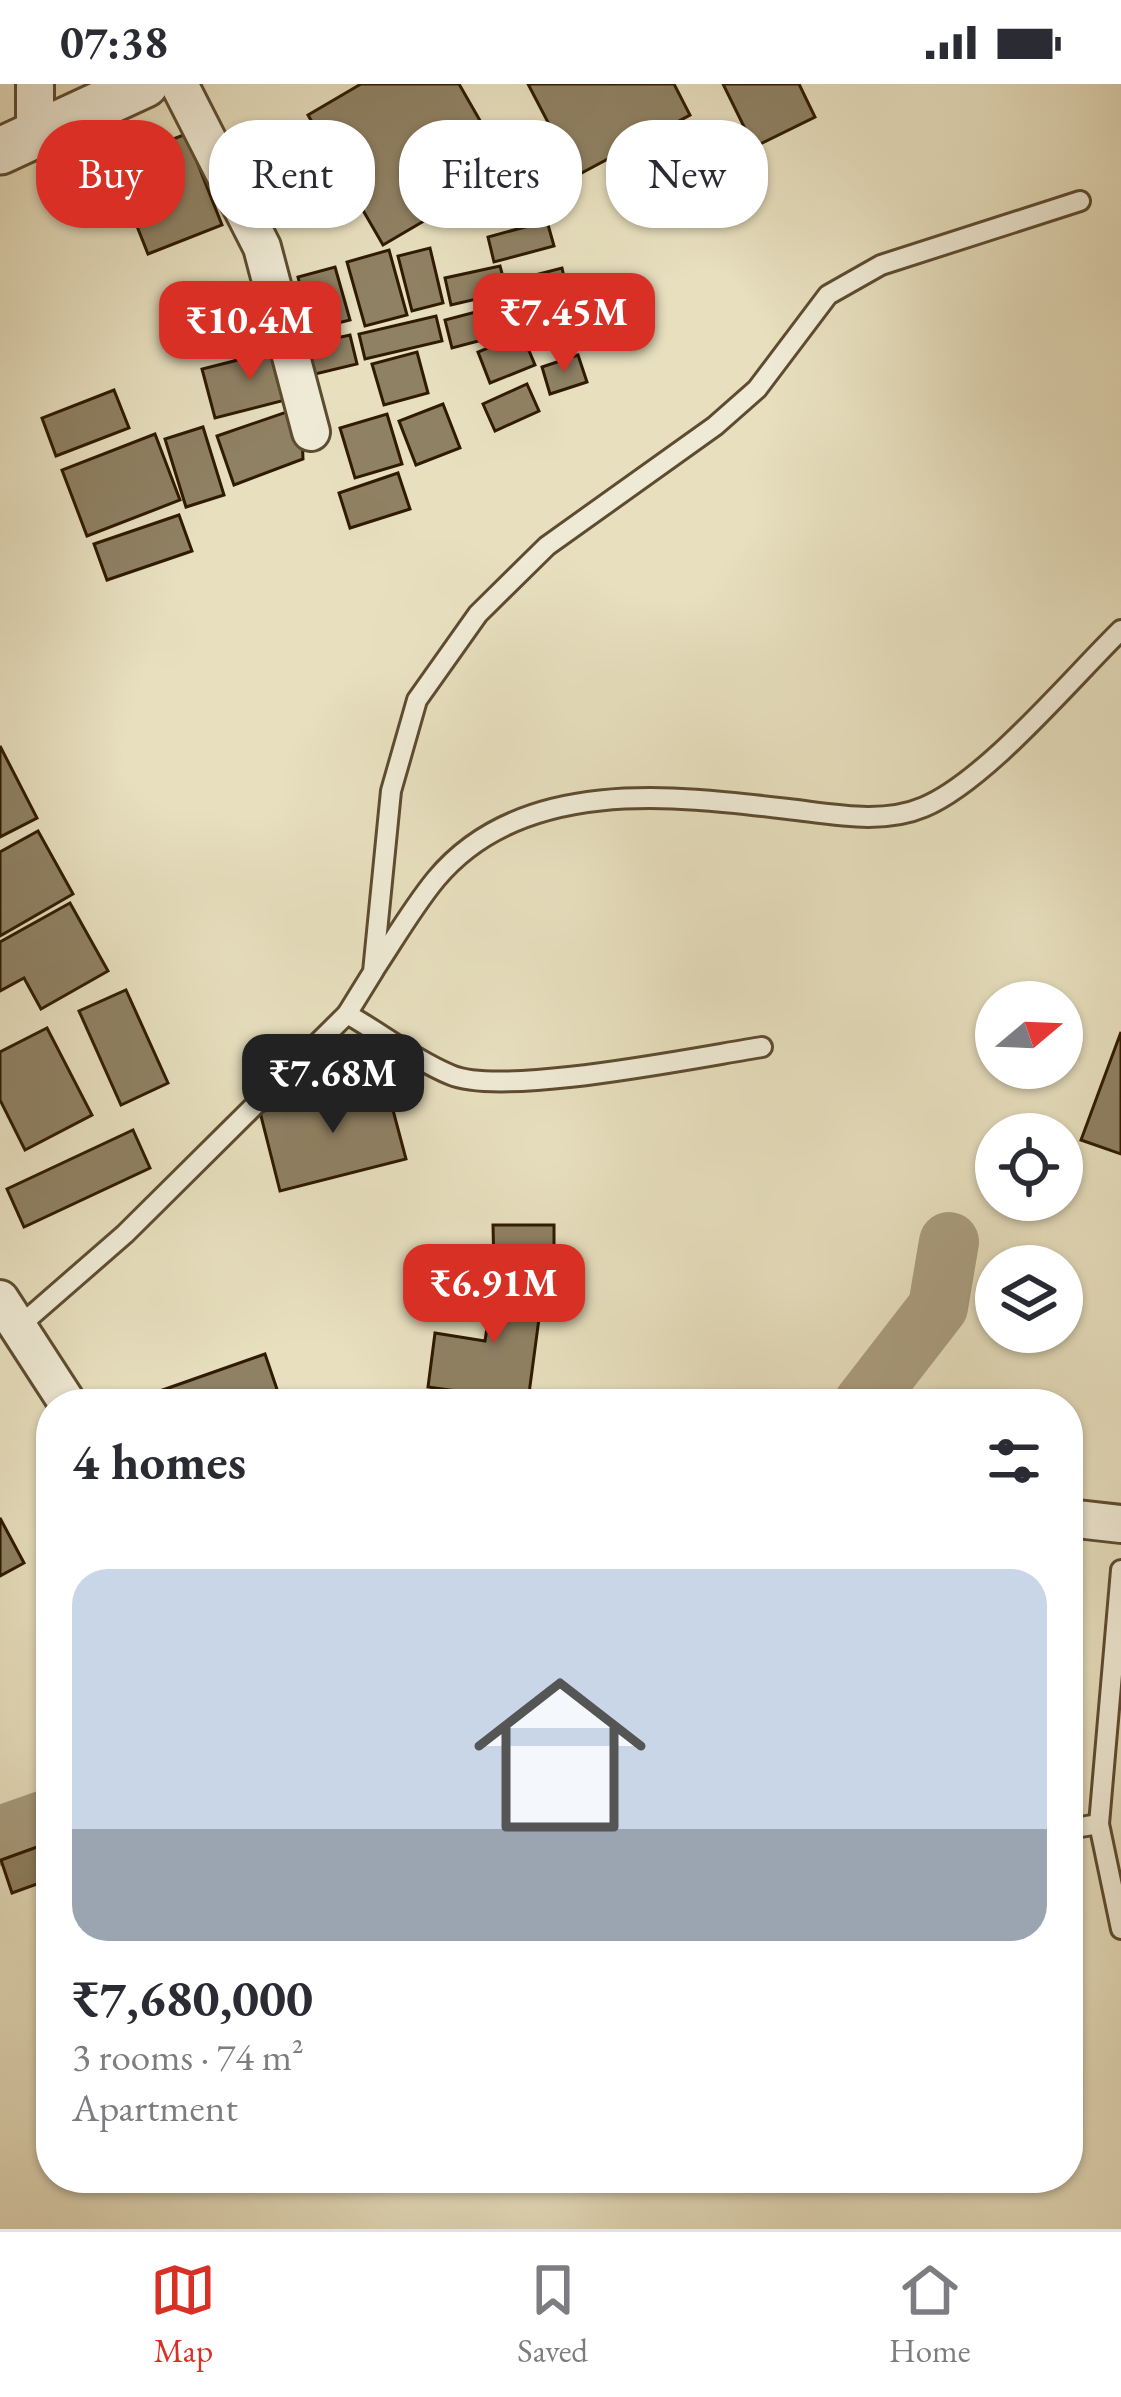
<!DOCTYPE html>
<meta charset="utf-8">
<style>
:root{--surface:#fff;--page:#f7f7f7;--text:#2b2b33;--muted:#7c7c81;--line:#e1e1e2;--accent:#d93025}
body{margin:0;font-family:"EB Garamond",serif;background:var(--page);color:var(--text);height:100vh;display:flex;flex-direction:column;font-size:45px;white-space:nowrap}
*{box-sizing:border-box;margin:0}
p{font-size:39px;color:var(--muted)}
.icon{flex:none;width:66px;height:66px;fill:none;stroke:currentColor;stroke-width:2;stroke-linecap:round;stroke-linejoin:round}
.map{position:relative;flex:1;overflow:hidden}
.sheet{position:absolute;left:36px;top:1305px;width:1047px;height:804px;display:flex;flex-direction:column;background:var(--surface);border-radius:48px;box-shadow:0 3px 9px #0004}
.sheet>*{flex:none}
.guide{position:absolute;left:36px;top:36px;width:1050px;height:108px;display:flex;gap:24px}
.needle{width:78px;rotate:71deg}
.fabs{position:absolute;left:975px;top:897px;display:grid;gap:24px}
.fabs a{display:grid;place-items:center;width:108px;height:108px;border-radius:50%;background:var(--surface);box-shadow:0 3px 9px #0004;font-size:60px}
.price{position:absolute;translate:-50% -102px;padding:0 27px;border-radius:24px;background:var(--accent);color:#fff;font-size:39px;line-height:78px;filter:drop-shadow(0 3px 6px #0008)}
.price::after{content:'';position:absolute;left:50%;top:72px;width:36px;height:27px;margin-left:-18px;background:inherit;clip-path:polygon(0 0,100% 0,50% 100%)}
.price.selected{background:#222;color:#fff}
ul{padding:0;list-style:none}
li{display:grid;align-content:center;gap:24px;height:636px;padding:0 36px}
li+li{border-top:3px solid var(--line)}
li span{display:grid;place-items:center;height:372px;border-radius:36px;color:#555}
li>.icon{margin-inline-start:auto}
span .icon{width:216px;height:216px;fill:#fffc;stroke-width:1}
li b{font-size:51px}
h2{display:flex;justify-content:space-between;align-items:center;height:144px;padding:0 36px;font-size:51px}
.tag{padding:0 42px;border-radius:48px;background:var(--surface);box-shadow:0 3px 9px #0004;font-size:42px;line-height:108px}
.tag.selected{background:var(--accent);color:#fff}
.status{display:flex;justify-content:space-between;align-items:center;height:84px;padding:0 60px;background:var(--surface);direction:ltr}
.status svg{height:33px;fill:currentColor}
.tabs{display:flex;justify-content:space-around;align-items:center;height:168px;border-top:3px solid var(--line);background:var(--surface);font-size:33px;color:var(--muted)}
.tabs a{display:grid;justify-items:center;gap:6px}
.tabs .selected{color:var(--accent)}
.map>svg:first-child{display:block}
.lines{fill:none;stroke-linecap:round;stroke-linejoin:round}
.river{stroke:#a99c7d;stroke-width:60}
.building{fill:#8f8163;stroke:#301b00;stroke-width:3}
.service-casing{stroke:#5e4c30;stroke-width:24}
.minor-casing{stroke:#5e4c30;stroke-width:42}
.tertiary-casing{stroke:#5e4c30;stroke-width:51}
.service{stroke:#efead5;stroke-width:18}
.minor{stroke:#efead5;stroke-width:36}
.tertiary{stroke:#efead5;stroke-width:45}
</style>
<div class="status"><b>07:38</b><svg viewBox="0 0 49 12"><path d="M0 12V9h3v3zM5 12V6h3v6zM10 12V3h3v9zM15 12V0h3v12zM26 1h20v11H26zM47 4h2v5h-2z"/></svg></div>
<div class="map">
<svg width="1121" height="2145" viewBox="0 0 1121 2145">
<rect width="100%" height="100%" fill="#e7dfbe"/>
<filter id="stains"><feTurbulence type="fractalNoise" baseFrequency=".00167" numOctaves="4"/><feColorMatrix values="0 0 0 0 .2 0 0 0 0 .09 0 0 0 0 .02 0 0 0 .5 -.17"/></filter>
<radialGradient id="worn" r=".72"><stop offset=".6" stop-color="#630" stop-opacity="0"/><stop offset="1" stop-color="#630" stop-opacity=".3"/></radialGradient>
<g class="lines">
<g class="river">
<polyline points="863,1320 938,1223 949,1158"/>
<polyline points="0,1752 51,1734"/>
</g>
</g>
<g class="building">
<polygon points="361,0 459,0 509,87 383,161 308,31"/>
<polygon points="528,0 674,0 690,31 576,92"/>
<polygon points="723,0 799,0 815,33 754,63"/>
<polygon points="186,50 222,141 148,170 112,79"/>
<polygon points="547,137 554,162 494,178 488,153"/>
<polygon points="430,164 443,219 412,227 398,172"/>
<polygon points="389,166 407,231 365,242 347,178"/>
<polygon points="500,182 507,208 451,221 445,194"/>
<polygon points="335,183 350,236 311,246 298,193"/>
<polygon points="562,184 567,206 525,216 519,195"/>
<polygon points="502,221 509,249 452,264 445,236"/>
<polygon points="436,232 442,257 365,275 359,250"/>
<polygon points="522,250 535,281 490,299 478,268"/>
<polygon points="350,251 357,280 307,292 300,262"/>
<polygon points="285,264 297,313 215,334 202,285"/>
<polygon points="417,268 428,309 384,321 372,280"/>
<polygon points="578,271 587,298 550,310 542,283"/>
<polygon points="527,300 539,327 495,347 483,320"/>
<polygon points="114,306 129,344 56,372 42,334"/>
<polygon points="443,320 460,364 416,381 399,337"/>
<polygon points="301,323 303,375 234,401 217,352"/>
<polygon points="387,330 402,380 355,394 340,344"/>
<polygon points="203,343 224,411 186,423 165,355"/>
<polygon points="155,350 180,416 87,452 62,386"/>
<polygon points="398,389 410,425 350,444 339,409"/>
<polygon points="179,431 192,467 107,496 94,460"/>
<polygon points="0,662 37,734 0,753"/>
<polygon points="38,747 73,810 0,852 0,768"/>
<polygon points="70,819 108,887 41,925 24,894 0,907 0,858"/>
<polygon points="126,906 168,999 121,1021 79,927"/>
<polygon points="47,944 92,1031 25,1066 0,1016 0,968"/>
<polygon points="1121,948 1121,1070 1081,1056"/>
<polygon points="385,996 406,1075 280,1107 260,1028"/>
<polygon points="133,1046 150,1084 24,1143 7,1105"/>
<polygon points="493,1141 554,1141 554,1186 494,1186"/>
<polygon points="495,1190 544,1197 528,1317 428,1303 435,1249 485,1257"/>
<polygon points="265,1270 282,1320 162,1320 157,1308"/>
<polygon points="0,1434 24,1479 0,1492"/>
<polygon points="51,1758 51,1795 12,1809 1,1776"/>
</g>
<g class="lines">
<g class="service-casing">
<g id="service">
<path d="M 374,886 C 394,856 413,823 436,795 C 521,693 672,711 788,725 C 832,730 882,741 924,723 C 986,697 1070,596 1121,546"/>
<path d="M 347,930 C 381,949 415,976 451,991 C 503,1013 698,973 762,963"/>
<polyline points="16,1245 125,1150 347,930 373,888 391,707 417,616 478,530 547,462 715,342 757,305 828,211 881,181 1080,117"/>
<polyline points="1121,1486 1099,1740 1121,1845"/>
<polyline points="1068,1745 1099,1740"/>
</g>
</g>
<g class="minor-casing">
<g id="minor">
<polyline points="35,0 35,50"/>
<polyline points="179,0 262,163 311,348"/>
<polyline points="0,1215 68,1320"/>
<polyline points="1068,1434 1121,1440"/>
</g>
</g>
<g class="tertiary-casing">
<polyline id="tertiary" points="0,67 145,0"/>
</g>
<use href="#service" class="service"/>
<use href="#minor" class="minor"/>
<use href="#tertiary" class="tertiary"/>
</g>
<rect width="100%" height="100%" filter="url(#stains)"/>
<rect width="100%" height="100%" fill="url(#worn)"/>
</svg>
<div class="fabs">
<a><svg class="needle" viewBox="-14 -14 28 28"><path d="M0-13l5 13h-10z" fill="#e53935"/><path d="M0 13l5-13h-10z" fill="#7c7c81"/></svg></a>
<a><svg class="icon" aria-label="locate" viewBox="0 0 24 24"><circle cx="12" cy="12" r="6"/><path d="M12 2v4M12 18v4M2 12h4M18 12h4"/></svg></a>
<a><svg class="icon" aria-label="layers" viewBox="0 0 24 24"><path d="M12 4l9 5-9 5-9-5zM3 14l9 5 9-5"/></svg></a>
</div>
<b class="price" style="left:564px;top:291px">₹7.45M</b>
<b class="price" style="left:250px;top:299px">₹10.4M</b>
<b class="price selected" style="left:333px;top:1052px">₹7.68M</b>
<b class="price" style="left:494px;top:1262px">₹6.91M</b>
<div class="guide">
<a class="tag selected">Buy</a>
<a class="tag">Rent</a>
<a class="tag">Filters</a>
<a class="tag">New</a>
</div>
<section class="sheet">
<h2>4 homes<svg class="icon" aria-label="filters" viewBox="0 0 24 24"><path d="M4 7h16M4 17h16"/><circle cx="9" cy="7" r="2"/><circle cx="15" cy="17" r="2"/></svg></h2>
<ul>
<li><span style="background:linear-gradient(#c9d6e8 70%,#9aa5b1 0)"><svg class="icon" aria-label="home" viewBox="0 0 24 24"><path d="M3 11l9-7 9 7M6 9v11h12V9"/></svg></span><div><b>₹7,680,000</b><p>3 rooms · 74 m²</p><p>Apartment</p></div></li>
</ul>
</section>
</div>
<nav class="tabs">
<a class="selected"><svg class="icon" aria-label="map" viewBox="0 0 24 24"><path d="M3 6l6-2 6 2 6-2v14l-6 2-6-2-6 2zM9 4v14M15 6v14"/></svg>Map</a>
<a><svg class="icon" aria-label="saved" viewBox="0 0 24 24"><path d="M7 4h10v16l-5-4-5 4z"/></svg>Saved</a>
<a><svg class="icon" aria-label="home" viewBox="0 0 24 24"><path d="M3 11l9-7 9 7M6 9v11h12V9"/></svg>Home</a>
</nav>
